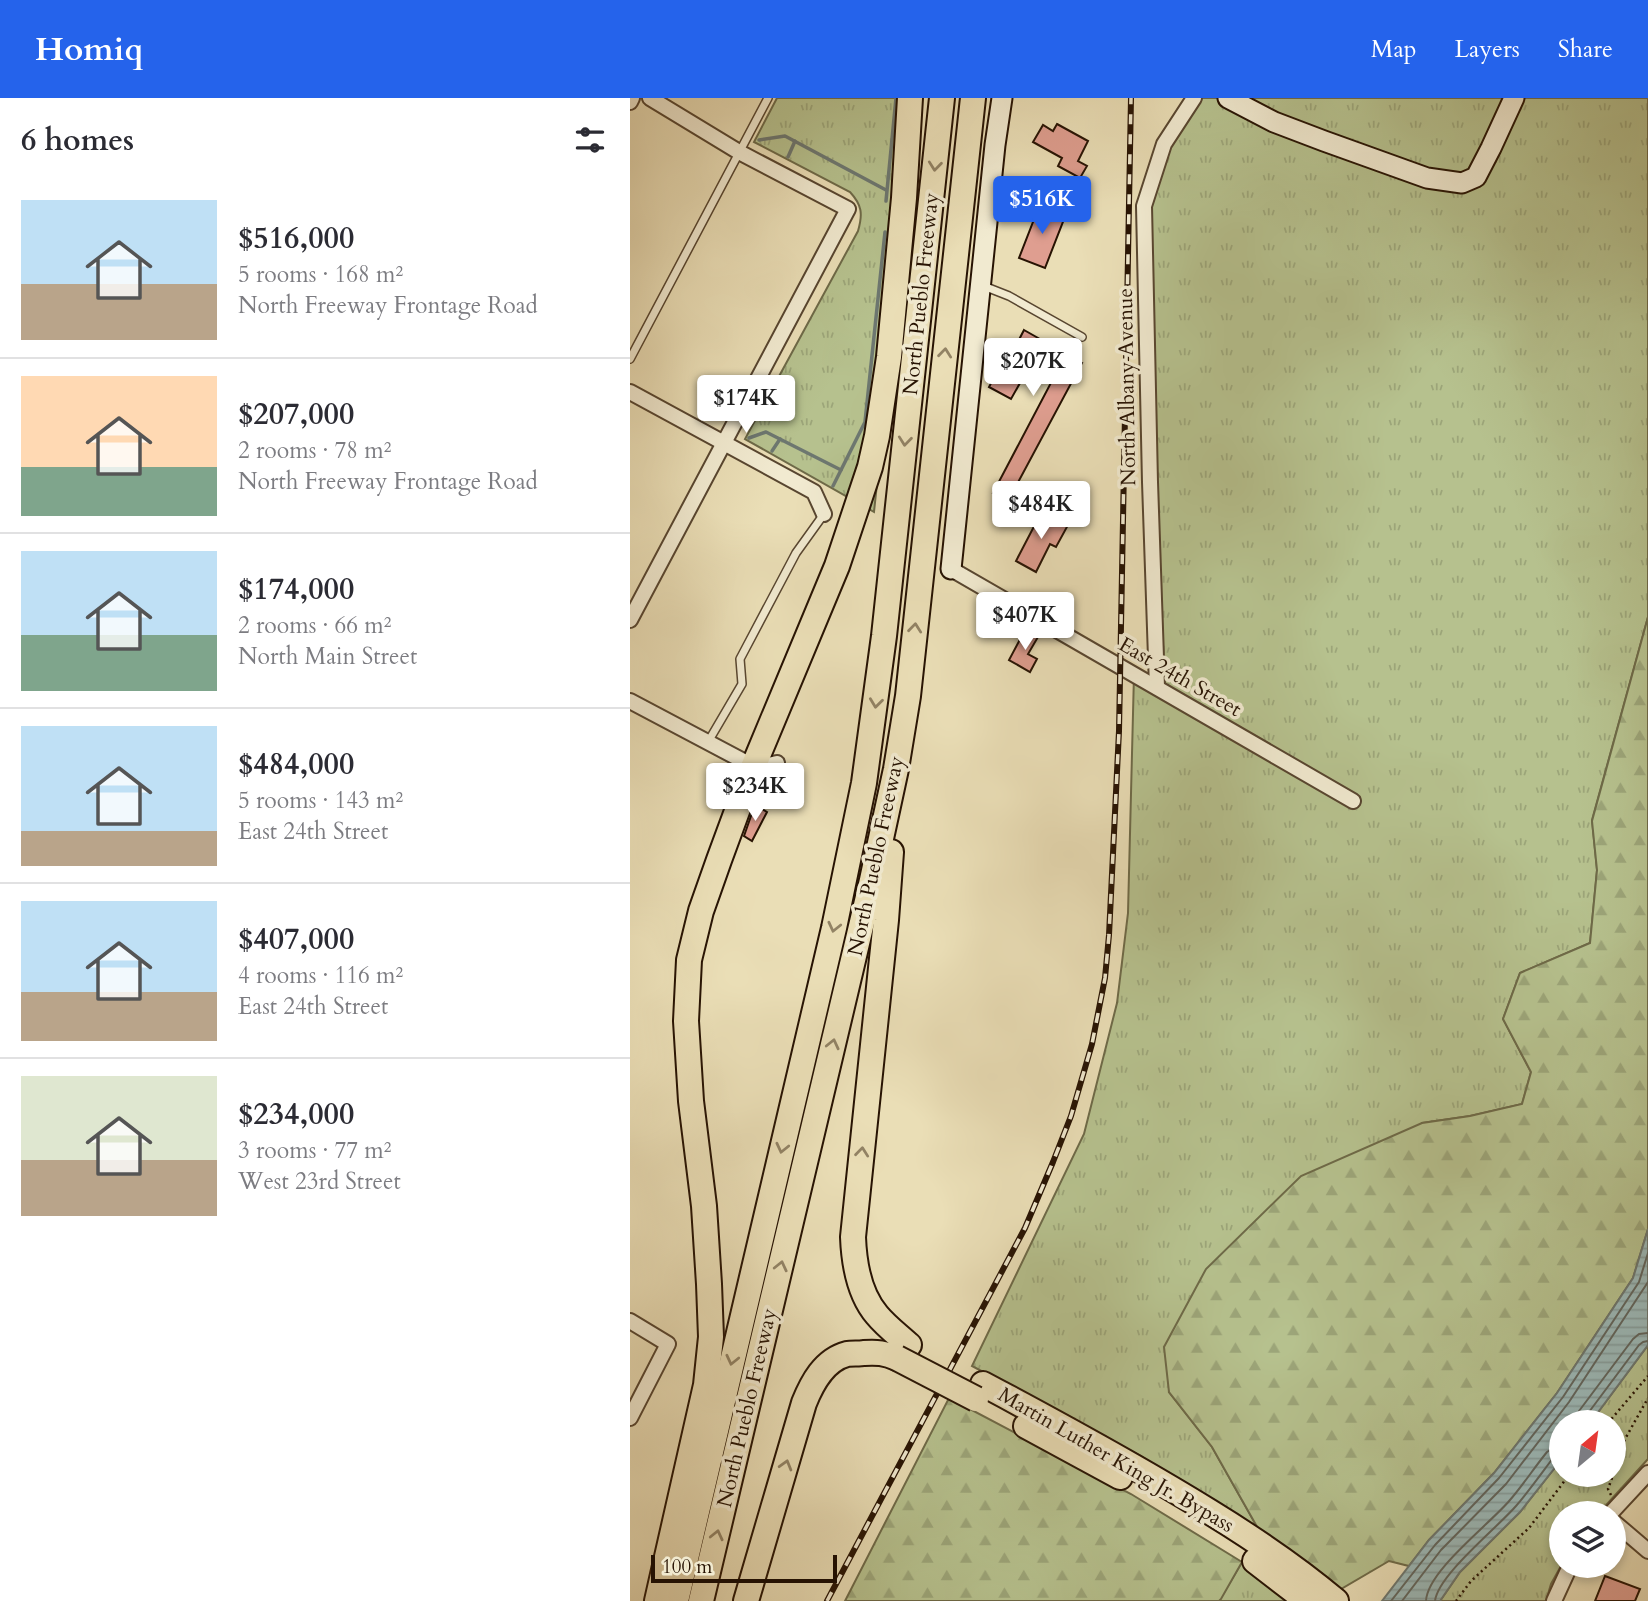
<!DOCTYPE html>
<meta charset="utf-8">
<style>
:root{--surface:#fff;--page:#f2f2f3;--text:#2b2b33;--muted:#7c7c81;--line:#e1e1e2;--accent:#2563eb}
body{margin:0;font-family:Cardo,serif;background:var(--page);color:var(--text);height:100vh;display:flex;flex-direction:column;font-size:26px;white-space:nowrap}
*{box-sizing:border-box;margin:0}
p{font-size:23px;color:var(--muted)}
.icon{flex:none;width:38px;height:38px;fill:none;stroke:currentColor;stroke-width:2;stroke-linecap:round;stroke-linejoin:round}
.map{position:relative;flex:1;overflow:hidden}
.panel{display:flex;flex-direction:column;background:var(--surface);width:630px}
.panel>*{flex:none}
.needle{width:46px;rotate:29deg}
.controls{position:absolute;left:919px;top:1312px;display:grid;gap:14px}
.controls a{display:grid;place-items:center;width:77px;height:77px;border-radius:50%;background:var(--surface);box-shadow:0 4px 10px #0003;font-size:35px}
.scale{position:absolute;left:21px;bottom:18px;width:186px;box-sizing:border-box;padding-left:7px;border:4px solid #271303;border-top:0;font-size:19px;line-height:24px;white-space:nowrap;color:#271303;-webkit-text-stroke:5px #f1ead0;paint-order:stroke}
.price{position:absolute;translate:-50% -60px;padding:0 16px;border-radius:7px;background:#fff;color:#222;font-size:23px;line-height:46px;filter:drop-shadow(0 2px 4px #0008)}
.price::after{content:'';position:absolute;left:50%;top:42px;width:21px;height:16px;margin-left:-10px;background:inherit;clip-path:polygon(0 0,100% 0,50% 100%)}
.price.selected{background:var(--accent);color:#fff}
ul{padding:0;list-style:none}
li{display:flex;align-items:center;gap:21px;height:175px;padding:0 21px}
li+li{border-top:2px solid var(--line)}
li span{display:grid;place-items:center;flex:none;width:196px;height:140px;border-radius:0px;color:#555}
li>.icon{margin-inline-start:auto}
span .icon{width:84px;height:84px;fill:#fffc;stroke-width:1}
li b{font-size:30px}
h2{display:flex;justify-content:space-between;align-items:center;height:84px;padding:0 21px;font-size:30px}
header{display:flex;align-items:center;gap:42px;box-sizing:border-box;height:98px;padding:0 35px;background:var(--accent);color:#fff}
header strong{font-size:33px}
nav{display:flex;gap:38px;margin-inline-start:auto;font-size:24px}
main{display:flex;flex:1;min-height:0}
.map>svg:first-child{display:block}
.grass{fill:url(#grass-tufts);stroke:#6e6a48;stroke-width:2}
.forest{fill:url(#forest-firs);stroke:#6e6a48;stroke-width:2}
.water{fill:url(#water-rules);stroke:#6d7770;stroke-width:2}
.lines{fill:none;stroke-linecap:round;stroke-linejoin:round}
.shore{stroke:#62665e;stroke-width:2}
.stream{stroke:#6d7770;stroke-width:3.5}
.building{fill:#df9e90;stroke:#271303;stroke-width:2}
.lane-casing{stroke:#584630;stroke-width:10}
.street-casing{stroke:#584630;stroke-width:18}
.secondary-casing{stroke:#271303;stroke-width:23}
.highway-casing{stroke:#271303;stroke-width:28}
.path{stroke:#271303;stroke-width:2.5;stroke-dasharray:2 3.5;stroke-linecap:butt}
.lane{stroke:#f1ead0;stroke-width:7}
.street{stroke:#f1ead0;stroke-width:14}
.secondary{stroke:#f1ead0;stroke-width:19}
.highway{stroke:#eadeb6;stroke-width:24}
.rail-casing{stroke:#271303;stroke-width:6}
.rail{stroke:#f1ead0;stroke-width:3.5;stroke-dasharray:10;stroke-linecap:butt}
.highway-bridge-casing{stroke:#271303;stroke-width:28;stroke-linecap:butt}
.highway-bridge{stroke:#eadeb6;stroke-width:24}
.oneway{stroke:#928365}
.labels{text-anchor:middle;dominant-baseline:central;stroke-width:7;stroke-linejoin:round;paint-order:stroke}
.street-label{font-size:21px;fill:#271303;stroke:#f1ead0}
</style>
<header>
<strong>Homiq</strong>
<nav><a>Map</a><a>Layers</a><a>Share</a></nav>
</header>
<main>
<section class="panel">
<h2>6 homes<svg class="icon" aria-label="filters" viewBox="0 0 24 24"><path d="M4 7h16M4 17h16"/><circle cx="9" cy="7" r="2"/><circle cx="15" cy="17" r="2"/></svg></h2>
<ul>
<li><span style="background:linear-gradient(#bfe0f5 60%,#b9a48a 0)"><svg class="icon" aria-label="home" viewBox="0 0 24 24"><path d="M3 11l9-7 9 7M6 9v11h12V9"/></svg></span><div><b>$516,000</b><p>5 rooms · 168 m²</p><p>North Freeway Frontage Road</p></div></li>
<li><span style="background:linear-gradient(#ffd9b3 65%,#7fa58c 0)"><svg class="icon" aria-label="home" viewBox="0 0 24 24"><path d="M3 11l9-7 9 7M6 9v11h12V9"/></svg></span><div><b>$207,000</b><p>2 rooms · 78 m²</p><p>North Freeway Frontage Road</p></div></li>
<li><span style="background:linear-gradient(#bfe0f5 60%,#7fa58c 0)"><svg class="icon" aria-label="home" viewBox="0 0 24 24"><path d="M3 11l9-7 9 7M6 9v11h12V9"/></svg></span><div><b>$174,000</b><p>2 rooms · 66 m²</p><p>North Main Street</p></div></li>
<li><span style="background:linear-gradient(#bfe0f5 75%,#b9a48a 0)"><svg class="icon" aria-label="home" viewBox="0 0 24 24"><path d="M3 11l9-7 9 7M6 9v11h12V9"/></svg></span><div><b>$484,000</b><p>5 rooms · 143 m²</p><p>East 24th Street</p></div></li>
<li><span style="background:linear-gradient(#bfe0f5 65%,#b9a48a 0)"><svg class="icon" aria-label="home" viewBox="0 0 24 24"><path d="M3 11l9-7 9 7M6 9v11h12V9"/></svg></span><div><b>$407,000</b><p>4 rooms · 116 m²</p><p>East 24th Street</p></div></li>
<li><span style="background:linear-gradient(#dfe7d0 60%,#b9a48a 0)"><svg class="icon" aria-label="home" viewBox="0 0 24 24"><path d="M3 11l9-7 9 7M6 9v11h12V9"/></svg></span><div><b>$234,000</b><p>3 rooms · 77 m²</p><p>West 23rd Street</p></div></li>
</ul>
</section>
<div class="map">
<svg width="1018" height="1503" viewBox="0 0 1018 1503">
<defs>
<pattern id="grass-tufts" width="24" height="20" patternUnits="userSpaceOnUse" patternTransform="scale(1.75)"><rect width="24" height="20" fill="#b6c18e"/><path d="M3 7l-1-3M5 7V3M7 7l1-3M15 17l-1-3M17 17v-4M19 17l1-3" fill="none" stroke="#9ca579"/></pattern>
<pattern id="forest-firs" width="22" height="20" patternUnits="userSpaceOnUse" patternTransform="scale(1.75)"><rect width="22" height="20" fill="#b6c18e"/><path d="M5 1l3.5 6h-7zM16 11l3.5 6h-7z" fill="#9ca579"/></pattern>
<pattern id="water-rules" width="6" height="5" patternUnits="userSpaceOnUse" patternTransform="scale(1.75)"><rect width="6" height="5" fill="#9cb9b8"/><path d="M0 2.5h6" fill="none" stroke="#869e9d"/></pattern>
</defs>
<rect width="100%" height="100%" fill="#eadeb6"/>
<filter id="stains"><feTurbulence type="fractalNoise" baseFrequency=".00286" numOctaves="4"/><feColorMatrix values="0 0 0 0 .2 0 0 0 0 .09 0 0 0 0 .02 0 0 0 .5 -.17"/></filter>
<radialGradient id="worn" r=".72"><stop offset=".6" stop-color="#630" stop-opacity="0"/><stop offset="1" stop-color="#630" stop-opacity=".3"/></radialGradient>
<g class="grass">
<path d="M 147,0 L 288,0 L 244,414 L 115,341 L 228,133 C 233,116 232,107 220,94 L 124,44 Z"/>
<polygon points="564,0 1018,0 1018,519 962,722 967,772 960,845 890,875 873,921 901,974 892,1006 840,1018 792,1025 539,1294 582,1349 630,1434 511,1358 342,1268 454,1036 487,905 498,815 504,576 526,589 514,108 534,46"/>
<polygon points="1018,1247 1018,1361 968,1416 931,1416 931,1468 921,1486 916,1503 810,1503 830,1474 890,1414 931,1362 931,1377 984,1377 984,1325 960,1325"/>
<polygon points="612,1464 658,1503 589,1503"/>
</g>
<g class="forest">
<polygon points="1018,519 1018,1131 1003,1180 927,1295 864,1375 799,1442 779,1468 759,1463 711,1491 630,1434 582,1349 539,1294 534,1249 576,1171 671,1078 792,1025 840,1018 892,1006 901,974 873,921 890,875 960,845 967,772 962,723"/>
<polygon points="319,1300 501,1396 612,1464 591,1501 589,1503 215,1503"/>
</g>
<polygon class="water" points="1018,1131 1018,1247 960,1325 931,1325 931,1362 890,1414 830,1474 810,1503 752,1503 799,1442 864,1375 927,1295 1003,1180"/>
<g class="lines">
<g class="shore">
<polyline points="946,1325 949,1313 1003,1241 1009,1236 1018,1235"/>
<polyline points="955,1325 956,1318 1009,1247 1013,1244 1018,1243"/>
<polyline points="761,1503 805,1447 869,1380 933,1299 1009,1184 1018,1155"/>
<polyline points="772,1503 811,1452 876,1386 939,1304 1018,1184"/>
<path d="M 796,1503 C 797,1473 860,1426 880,1402 C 893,1387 904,1370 917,1354 L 923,1350 L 931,1349"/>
<path d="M 805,1503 C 808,1477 867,1430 886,1408 C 899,1393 911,1376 923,1360 L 931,1358"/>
</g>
<g class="stream">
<polyline points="129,42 155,38 256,92"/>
<polyline points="158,59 165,43"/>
<polyline points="256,103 266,0"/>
<polyline points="119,340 136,334 211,372"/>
<polyline points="142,353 150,341"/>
<polyline points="203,388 235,324 255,134"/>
</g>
</g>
<g class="building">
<polygon points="427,26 458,43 448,63 457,68 450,80 428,68 432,60 403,44 413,27 423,33"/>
<polygon points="410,106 436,116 415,170 389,160"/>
<polygon points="394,232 452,265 378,403 363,395 423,281 399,269 381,301 359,289 375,259 379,261"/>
<polygon points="412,413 438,427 426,449 420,446 406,474 386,463"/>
<polygon points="395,532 408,539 398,556 407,561 400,574 379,562"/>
<polygon points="127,708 137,714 122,743 114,738 121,718"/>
<polygon points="975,1478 1010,1491 1005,1503 965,1503"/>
</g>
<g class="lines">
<g class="lane-casing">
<g id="lane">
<polyline points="351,187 379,198 452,239"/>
<polyline points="0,261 138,0"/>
<polyline points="78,644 112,586 110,561 166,455 194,416"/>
</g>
</g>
<g class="street-casing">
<g id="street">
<polyline points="0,4 2,0"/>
<polyline points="0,294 184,394 194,416"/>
<polyline points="321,471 723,703"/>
<polyline points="0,522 218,111 109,54 20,0"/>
<polyline points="527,589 520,384 514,108 534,46 564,0"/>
<polyline points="0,603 119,666 134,668 147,665"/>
<polyline points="0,1223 38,1246 0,1320"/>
<polyline points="980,1416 1018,1375"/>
<polyline points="984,1424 1018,1453"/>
<polyline points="924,1503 940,1468"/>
</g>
</g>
<g class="secondary-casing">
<g id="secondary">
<polyline points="598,0 644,24 694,43 797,80 832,85 846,79 861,50 884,0"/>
<polyline points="321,471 365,47 372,0"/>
</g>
</g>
<g class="highway-casing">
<g id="highway">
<path d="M 261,754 L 256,822 L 223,1139 C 224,1165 229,1196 247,1217 C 256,1228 268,1237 279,1247"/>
<path d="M 353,1286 C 430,1327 506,1368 580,1414 C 624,1441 667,1470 706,1503"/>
<polyline points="396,1328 490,1379"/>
<polyline points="625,1463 677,1503"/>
<polyline points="27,1503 76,1287 81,1239 79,1186 74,1108 61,1003 56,923 59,862 71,813 89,762 124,667 207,468 240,369 247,338 259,259 274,100 280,0"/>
<polyline points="46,1503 204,830 234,685 254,538 312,0"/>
<polyline points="71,1503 242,782 266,671 278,598 343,0"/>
<path d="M 116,1503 L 174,1305 C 182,1285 194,1262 217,1256 C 222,1255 229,1256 234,1255 C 247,1254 255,1255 267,1260"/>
</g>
</g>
<g class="path">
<polyline points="978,1325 1018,1278"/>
<polyline points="984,1375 995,1341 1018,1300"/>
<polyline points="981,1397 978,1391 983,1377"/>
<polyline points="826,1503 841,1483 899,1430 939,1377"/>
</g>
<use href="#lane" class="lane"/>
<use href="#street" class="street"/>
<use href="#secondary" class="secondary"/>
<use href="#highway" class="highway"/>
<g class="rail-casing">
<polyline id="rail" points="197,1503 395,1130 423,1064 441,1018 462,946 475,880 479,837 489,633 501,0"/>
</g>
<use href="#rail" class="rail"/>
<g class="highway-bridge-casing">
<polyline id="highway-bridge" points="267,1260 346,1301"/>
</g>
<use href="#highway-bridge" class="highway-bridge"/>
</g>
<defs><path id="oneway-chevron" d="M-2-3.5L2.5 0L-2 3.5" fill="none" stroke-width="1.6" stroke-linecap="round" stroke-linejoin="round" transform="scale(1.75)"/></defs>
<g class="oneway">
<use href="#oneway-chevron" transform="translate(305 68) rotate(96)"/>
<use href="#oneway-chevron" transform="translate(315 255) rotate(-84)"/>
<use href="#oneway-chevron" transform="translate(275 343) rotate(96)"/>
<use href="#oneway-chevron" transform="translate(285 530) rotate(-84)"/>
<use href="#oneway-chevron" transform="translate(246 605) rotate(97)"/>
<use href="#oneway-chevron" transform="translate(204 829) rotate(103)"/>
<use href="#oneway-chevron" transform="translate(203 946) rotate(-77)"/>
<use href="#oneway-chevron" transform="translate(152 1050) rotate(103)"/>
<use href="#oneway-chevron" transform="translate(232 1054) rotate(-84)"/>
<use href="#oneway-chevron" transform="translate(151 1168) rotate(-77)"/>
<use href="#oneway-chevron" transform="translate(102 1262) rotate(103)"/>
<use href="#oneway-chevron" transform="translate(156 1367) rotate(-74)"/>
<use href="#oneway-chevron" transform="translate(87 1437) rotate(-77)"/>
</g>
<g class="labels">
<g class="street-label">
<text transform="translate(291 196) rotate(-84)">North Pueblo Freeway</text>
<text transform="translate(497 289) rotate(-91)">North Albany Avenue</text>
<text transform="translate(550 579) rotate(30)">East 24th Street</text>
<text transform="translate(246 758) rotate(-78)">North Pueblo Freeway</text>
<text transform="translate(117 1310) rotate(-77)">North Pueblo Freeway</text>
<text transform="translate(486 1362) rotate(30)">Martin Luther King Jr. Bypass</text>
</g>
</g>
<rect width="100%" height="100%" filter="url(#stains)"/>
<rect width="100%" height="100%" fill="url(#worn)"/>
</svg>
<div class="controls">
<a><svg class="needle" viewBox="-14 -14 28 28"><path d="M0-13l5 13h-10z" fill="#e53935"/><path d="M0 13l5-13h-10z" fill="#7c7c81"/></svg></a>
<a><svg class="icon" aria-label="layers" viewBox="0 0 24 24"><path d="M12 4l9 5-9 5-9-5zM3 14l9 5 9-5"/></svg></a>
</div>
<div class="scale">100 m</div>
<b class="price selected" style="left:412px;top:138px">$516K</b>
<b class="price" style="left:403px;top:300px">$207K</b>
<b class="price" style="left:116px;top:337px">$174K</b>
<b class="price" style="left:411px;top:443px">$484K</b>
<b class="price" style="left:395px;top:554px">$407K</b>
<b class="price" style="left:125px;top:725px">$234K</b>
</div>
</main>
